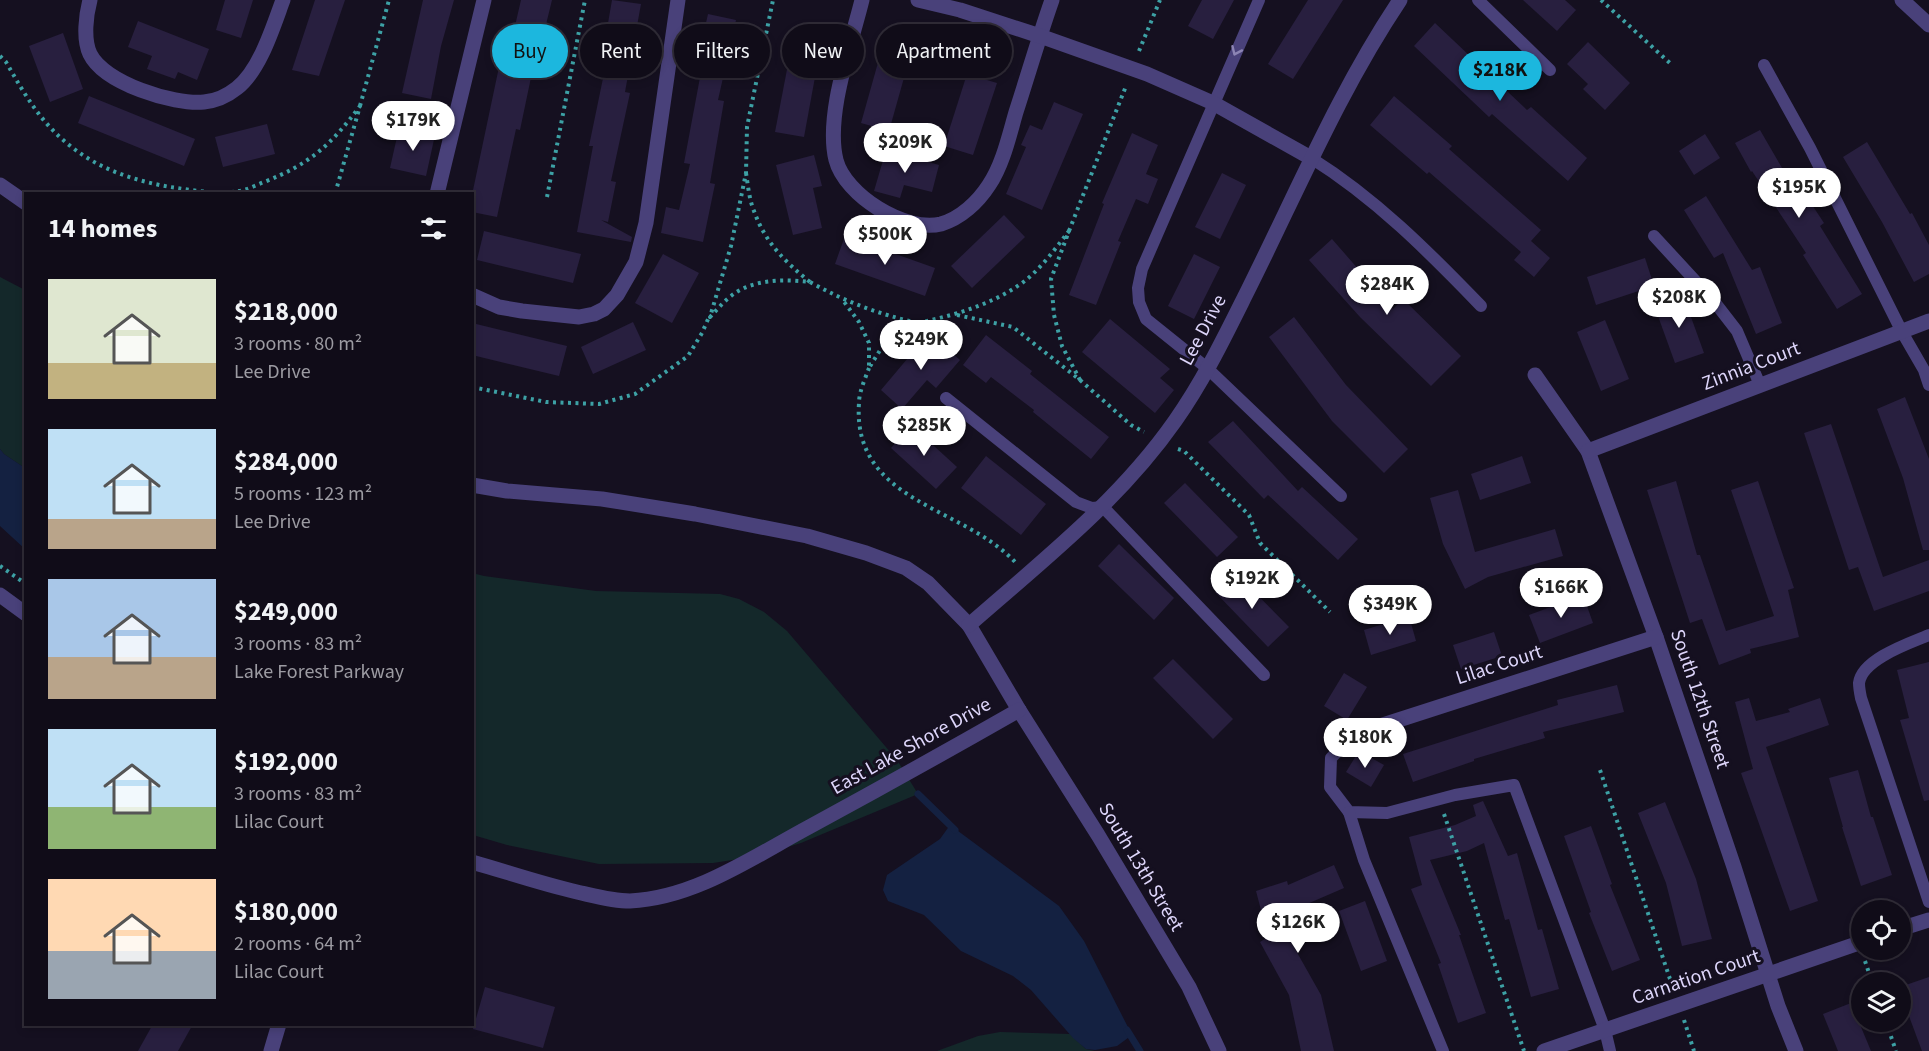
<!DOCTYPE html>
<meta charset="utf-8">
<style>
:root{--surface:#100c18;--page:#1e1a25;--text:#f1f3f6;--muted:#9c9ba2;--line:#302c37;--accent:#1cb7de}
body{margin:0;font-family:"Source Sans 3",sans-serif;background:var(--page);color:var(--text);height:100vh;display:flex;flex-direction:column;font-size:22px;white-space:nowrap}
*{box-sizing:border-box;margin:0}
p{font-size:20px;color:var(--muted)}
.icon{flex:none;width:33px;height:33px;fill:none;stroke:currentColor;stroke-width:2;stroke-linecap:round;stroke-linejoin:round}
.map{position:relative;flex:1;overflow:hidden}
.panel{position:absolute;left:24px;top:192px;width:450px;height:834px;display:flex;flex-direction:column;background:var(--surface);border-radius:0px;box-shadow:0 3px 9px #0003,0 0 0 2px var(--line)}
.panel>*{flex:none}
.top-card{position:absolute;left:492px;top:24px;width:570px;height:54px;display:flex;gap:12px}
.tools{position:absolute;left:1851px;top:900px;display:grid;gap:12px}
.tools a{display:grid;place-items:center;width:60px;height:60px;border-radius:50%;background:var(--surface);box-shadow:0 3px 9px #0003,0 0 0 2px var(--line);font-size:30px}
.price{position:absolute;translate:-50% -51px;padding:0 14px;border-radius:21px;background:#fff;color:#222;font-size:20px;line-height:39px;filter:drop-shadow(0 2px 3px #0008)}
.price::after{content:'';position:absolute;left:50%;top:36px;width:18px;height:14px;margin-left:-9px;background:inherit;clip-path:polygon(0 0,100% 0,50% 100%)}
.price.on{background:var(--accent);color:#111}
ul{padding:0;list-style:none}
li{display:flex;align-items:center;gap:18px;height:150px;padding:0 24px}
li span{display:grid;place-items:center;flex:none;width:168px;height:120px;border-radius:0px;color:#555}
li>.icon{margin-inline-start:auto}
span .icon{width:72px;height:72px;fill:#fffc;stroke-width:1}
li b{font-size:26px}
h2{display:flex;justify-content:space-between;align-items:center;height:72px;padding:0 24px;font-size:26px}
.chip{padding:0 21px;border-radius:27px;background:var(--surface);box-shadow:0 3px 9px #0003,0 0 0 2px var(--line);font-size:21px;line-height:54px}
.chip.on{background:var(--accent);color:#111}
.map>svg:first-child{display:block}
.green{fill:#14282a}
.water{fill:#142141}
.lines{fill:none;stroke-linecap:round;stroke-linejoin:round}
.stream{stroke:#142141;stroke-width:7}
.building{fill:#281f3f}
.path{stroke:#3da1a5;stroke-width:4;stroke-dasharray:3 4.5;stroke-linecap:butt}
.lane{stroke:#49417a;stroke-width:12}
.street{stroke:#49417a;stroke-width:15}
.oneway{stroke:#8c84b4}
.labels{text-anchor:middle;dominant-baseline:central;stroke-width:6;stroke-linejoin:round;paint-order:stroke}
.street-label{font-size:20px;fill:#ddd5fa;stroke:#151020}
</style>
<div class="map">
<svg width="1929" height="1051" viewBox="0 0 1929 1051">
<rect width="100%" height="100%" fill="#151020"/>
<g class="green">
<polygon points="0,277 25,290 25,468 4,454 0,449"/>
<polygon points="472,573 484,576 596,591 720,594 739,599 764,612 787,631 897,760 918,794 801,843 758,856 713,863 599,864 507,845 473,835"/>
<polygon points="1000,1032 1070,1034 1086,1049 1095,1051 937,1051 978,1036"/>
</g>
<g class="water">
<polygon points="0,449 4,454 25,468 25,549 0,526"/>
<polygon points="950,825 1059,906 1084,941 1132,1035 1117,1046 1095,1050 1086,1049 1073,1038 1031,990 1013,976 961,951 924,915 888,901 883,890 887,875 940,839"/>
</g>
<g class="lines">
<g class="stream">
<polyline points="918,794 955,830"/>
<polyline points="1127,1030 1140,1051"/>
</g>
</g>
<g class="building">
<polygon points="225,0 253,0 241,38 216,30"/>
<polygon points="315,0 345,0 319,76 292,70"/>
<polygon points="423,0 454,0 441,46 431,99 402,93"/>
<polygon points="521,0 552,0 541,45 538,44 520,130 516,129 497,217 472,212 472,195 499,67 505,69"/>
<polygon points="612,0 641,4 625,92 630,93 611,181 616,182 608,222 601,220 632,237 631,242 577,232 593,146 589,146 607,59 602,58"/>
<polygon points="1202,0 1234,0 1213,39 1188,26"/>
<polygon points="1308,0 1343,0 1293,79 1268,64"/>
<polygon points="1523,0 1565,0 1576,10 1557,31"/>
<polygon points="708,14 736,20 718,100 724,101 710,183 715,184 703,242 661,233 666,207 679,210 690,164 684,163 701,72 695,71"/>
<polygon points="138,21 209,49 197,80 178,72 175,79 147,69 152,56 128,47"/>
<polygon points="1435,23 1527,110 1531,107 1587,158 1568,181 1492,114 1489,117 1414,46"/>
<polygon points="63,33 83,89 50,102 29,46"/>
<polygon points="794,33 822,39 804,137 775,132"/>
<polygon points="1588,42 1630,83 1605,110 1583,89 1588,84 1567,64"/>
<polygon points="881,52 909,60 889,131 861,123"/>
<polygon points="967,74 997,83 973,155 944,146"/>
<polygon points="89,96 195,139 184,166 78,123"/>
<polygon points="1394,96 1452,146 1449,149 1541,230 1531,241 1550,258 1534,277 1514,260 1521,252 1429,172 1427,174 1370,125"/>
<polygon points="1054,102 1083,114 1042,210 1006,194 1026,147 1021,145 1030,125 1042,130"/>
<polygon points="267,124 275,154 223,167 215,137"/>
<polygon points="399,128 435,135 426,176 390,168"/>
<polygon points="1760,130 1785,173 1789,170 1824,223 1820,226 1862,294 1837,309 1803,255 1806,253 1752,171 1751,172 1735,143"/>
<polygon points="1132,133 1158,145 1146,174 1158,179 1148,204 1136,199 1118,241 1121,242 1096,305 1069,295 1104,204 1102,203"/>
<polygon points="1705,134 1720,158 1694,175 1679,151"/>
<polygon points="1867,142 1910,214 1912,213 1929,245 1929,274 1914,282 1882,222 1843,157"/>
<polygon points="886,150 939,165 932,192 904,185 900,198 874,191"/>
<polygon points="814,155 822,186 813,188 822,228 793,235 776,165"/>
<polygon points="1222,173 1246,185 1220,239 1195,227"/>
<polygon points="1706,196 1752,270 1760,267 1782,323 1756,334 1723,253 1714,258 1684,210"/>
<polygon points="1004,215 1025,237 972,288 951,266"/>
<polygon points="484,231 581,254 573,283 477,260"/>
<polygon points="845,236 935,268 925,296 835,264"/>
<polygon points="1332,239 1393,309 1403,299 1461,356 1431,386 1360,317 1309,260"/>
<polygon points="663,254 699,273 672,323 635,303"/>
<polygon points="1194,254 1220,267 1194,319 1168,306"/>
<polygon points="1645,258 1654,286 1596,305 1587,277"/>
<polygon points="1683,295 1704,353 1675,363 1654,305"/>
<polygon points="1294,317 1346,385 1408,449 1384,473 1332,421 1269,337"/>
<polygon points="1110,319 1170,369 1160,378 1174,390 1155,413 1082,352"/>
<polygon points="1605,320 1629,379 1601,391 1577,332"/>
<polygon points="633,322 646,350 593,374 581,347"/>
<polygon points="472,323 567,346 559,376 472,355"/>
<polygon points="929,333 960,360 936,388 927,380 902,409 881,390"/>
<polygon points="986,335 1032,371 1030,374 1109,437 1091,459 1033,412 1034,410 991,377 986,383 963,365"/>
<polygon points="1905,397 1929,459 1929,550 1923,550 1903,478 1877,409"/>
<polygon points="1233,421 1298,491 1302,487 1358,539 1338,560 1268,495 1264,499 1208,442"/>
<polygon points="1831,424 1883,577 1929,560 1929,591 1874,611 1858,567 1849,570 1804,433"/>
<polygon points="911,425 957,467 936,489 891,448"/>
<polygon points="986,456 1046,504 1021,535 961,488"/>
<polygon points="1522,456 1531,483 1480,500 1471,474"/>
<polygon points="1676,481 1697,555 1700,555 1726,631 1774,616 1731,490 1758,481 1794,588 1788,590 1799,637 1750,649 1751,653 1719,665 1702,619 1690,623 1647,490"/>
<polygon points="1185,483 1238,537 1217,557 1164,503"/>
<polygon points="1458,490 1475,552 1555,529 1563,556 1488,577 1465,589 1443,544 1430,498"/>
<polygon points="1119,544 1174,598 1154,620 1098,566"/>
<polygon points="1235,572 1289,627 1268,647 1215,592"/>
<polygon points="1583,595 1593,623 1540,643 1529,615"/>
<polygon points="1409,616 1416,641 1371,655 1364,630"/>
<polygon points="1494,632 1502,656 1461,669 1453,645"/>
<polygon points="1173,659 1233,719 1213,739 1153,678"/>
<polygon points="1929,662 1929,800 1924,801 1900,720 1909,718 1897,670"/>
<polygon points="1344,673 1367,687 1347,720 1324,706"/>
<polygon points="1617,685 1624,712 1543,732 1545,738 1474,759 1474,761 1413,782 1403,754 1558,705 1557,700"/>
<polygon points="1749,698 1756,721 1790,712 1788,709 1820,698 1829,725 1766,747 1818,901 1790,911 1741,773 1753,769 1735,702"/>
<polygon points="1359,751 1384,765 1371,787 1346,772"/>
<polygon points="1858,770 1871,817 1873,817 1892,875 1861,886 1842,827 1843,827 1829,778"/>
<polygon points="1483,801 1508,856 1517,853 1538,930 1542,929 1559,989 1531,997 1509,919 1505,920 1484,843 1467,851 1430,860 1461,935 1459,935 1486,1013 1458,1023 1438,964 1441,963 1411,889 1422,885 1409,837 1455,825 1476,816 1473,805"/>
<polygon points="1665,802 1696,879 1712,939 1682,946 1666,883 1638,813"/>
<polygon points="1591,826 1612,884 1610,885 1640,960 1612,971 1589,913 1591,912 1564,836"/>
<polygon points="1334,865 1344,888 1277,917 1321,995 1334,1051 1301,1051 1289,995 1260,942 1268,937 1256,891 1287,881 1288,885"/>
<polygon points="1365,901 1387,961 1361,971 1339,911"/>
<polygon points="1929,977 1929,1051 1922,1051 1900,992 1900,987"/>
<polygon points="485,987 555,1007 543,1048 473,1029"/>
<polygon points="1851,1003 1871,1051 1838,1051 1823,1014"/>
<polygon points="153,1024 193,1024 178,1051 138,1051"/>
</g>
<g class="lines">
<g class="path">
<polyline points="1601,0 1672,65"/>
<polyline points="1139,51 1160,0"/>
<path d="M 0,56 L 6,62 C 25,95 42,125 73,148 C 101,170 136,181 170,187 C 192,190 216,195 239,191 C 247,190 256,185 264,182 C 310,164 331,145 360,106 L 335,194"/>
<polyline points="360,106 389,0"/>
<path d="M 746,173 C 748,185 749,199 754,211 C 765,242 784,261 810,282 C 784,279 752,279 731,296 C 723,302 717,310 710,317 L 731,246 L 746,173 L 747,127 L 773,0"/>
<polyline points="547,197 585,0"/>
<polyline points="1069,231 1126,86"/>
<path d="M 810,282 C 846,302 878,314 918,323 L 894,333 L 882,347 L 869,368 L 869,343 L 859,322 L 842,299"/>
<path d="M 918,323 C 955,315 991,305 1022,283 C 1041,269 1055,249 1069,231 L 1051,279 L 1054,315 L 1062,346 L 1080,380 L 1013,327 L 957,315"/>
<path d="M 869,368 C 865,379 859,392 859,403 C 852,503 964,506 1016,563"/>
<polyline points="1080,380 1131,425 1144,432"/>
<polyline points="472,387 546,402 599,404 635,394 688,356 702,333 709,317"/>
<polyline points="1178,449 1184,451 1249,515 1260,543 1330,612"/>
<polyline points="0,566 26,584"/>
<polyline points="472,646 472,658"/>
<polyline points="1600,770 1673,988"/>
<polyline points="1444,814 1524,1051"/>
<polyline points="1865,961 1872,982"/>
<polyline points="1684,1020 1694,1051"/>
<polyline points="1886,1022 1896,1051"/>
</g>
<g class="lane">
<polyline points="1259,0 1142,269 1138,288 1139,302 1146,319 1207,368 1341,496"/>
<polyline points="1478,0 1550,70"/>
<polyline points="1764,65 1810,148 1902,332 1924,370 1929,385"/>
<path d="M 1311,158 C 1375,198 1428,251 1481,306"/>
<polyline points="1654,236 1713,300 1737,331 1760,385"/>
<polyline points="946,398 1076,502 1092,508 1103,507 1264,675"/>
<path d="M 1929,635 C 1910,643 1862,659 1859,683 C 1859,687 1860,693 1861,698 L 1929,902"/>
<polyline points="1355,734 1331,758 1330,787 1349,812 1387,813 1455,795 1514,785 1605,1030 1610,1051"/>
<polyline points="1349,812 1364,860 1443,1051"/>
</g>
<g class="street">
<path d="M 90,0 C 86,15 83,39 90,54 C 104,83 173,105 204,102 C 215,101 227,96 237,88 C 260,70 273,27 283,0"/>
<path d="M 862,0 C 851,45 825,115 836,160 C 845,195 905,233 941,224 C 961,218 978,202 989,185 C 1003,164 1009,136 1016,112 C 1028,75 1039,37 1052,0"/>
<polyline points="918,0 960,10 1040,36 1147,74 1213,103 1311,158"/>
<polyline points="1902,0 1929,25"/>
<polyline points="0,185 26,203"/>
<polyline points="437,194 484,0"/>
<polyline points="472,295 499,307 522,311 579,317 594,314 604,309 617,295 636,262 646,223 678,0"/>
<polyline points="1535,375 1588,451 1656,637 1734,867 1778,1006 1796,1051"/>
<polyline points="1588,451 1929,321"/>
<polyline points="472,485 507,491 602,499 695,514 807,536 866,553 906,568 928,583 969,625 1019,710 1098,835 1189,987 1219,1051"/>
<polyline points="0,595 26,614"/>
<path d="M 969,625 C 1042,561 1119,501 1175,421 C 1204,380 1226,334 1248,290 C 1297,192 1339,91 1400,0"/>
<polyline points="1355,734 1656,637"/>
<path d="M 472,862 C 507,872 542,884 577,892 C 595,896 612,901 630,901 C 695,898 753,857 809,827 C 879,789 949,750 1019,710"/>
<polyline points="1900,929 1929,920"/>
<polyline points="271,1051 279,1024"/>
<polyline points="1544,1051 1862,942"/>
</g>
</g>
<defs><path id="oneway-chevron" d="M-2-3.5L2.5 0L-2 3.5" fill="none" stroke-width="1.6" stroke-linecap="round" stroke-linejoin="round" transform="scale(1.5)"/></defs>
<use class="oneway" href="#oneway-chevron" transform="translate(1236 51) rotate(114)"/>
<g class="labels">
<g class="street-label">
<text transform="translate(1203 330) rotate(-62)">Lee Drive</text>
<text transform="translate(1751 366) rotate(-21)">Zinnia Court</text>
<text transform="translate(1499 665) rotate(-18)">Lilac Court</text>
<text transform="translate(1700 699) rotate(71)">South 12th Street</text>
<text transform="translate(911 746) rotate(-29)">East Lake Shore Drive</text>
<text transform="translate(1141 867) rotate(59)">South 13th Street</text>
<text transform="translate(1696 977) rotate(-19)">Carnation Court</text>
</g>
</g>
</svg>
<div class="tools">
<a><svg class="icon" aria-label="locate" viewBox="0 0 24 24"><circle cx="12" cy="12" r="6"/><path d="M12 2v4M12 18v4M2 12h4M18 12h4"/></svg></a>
<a><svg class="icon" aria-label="layers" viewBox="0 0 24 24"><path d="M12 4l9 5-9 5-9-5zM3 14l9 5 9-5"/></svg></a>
</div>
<b class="price on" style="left:1500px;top:102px">$218K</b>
<b class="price" style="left:413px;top:152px">$179K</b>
<b class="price" style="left:905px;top:174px">$209K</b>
<b class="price" style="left:1799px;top:219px">$195K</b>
<b class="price" style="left:885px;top:266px">$500K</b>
<b class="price" style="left:1387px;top:316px">$284K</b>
<b class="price" style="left:1679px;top:329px">$208K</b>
<b class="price" style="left:921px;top:371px">$249K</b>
<b class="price" style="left:924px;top:457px">$285K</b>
<b class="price" style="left:1252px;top:610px">$192K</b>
<b class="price" style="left:1561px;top:619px">$166K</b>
<b class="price" style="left:1390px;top:636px">$349K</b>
<b class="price" style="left:1365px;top:769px">$180K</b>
<b class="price" style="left:1298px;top:954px">$126K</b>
<div class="top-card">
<a class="chip on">Buy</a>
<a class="chip">Rent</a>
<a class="chip">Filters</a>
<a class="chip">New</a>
<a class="chip">Apartment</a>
</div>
<section class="panel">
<h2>14 homes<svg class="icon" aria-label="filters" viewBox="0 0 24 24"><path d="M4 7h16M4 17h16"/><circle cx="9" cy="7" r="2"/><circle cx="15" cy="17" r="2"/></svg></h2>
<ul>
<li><span style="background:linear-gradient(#dfe7d0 70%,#c2b280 0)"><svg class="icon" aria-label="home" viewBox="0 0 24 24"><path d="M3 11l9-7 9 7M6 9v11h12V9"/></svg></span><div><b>$218,000</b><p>3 rooms · 80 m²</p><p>Lee Drive</p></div></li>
<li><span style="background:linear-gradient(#bfe0f5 75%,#b9a48a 0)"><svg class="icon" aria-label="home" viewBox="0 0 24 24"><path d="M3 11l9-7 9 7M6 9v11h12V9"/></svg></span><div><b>$284,000</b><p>5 rooms · 123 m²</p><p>Lee Drive</p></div></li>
<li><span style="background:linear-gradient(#a9c7e8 65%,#b9a48a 0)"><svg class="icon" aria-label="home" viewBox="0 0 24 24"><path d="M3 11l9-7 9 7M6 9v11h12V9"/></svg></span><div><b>$249,000</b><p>3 rooms · 83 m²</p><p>Lake Forest Parkway</p></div></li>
<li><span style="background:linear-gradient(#bfe0f5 65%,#8fb573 0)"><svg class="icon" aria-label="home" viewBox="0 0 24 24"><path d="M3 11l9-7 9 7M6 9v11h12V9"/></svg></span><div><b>$192,000</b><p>3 rooms · 83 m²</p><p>Lilac Court</p></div></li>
<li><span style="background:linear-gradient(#ffd9b3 60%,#9aa5b1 0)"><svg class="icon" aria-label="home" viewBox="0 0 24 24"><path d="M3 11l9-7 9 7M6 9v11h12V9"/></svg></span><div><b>$180,000</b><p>2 rooms · 64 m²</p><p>Lilac Court</p></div></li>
</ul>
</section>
</div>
